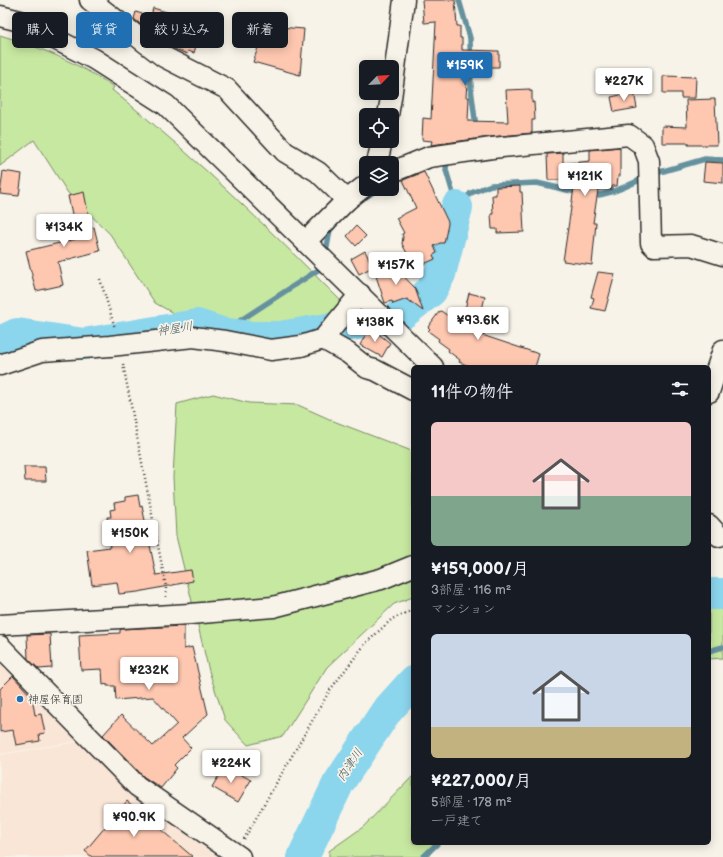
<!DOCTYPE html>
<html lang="ja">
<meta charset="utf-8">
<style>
:root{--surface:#171b24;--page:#242831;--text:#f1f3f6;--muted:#9ea1a6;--accent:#1f6fb2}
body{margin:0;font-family:"Balsamiq Sans","Klee One",sans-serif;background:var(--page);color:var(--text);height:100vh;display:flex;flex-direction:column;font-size:15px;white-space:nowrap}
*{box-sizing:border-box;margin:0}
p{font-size:13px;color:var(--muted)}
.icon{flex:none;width:22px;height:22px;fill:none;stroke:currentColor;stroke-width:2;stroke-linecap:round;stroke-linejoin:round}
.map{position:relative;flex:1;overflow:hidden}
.details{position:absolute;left:411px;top:365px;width:300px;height:480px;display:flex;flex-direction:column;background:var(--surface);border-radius:6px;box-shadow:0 2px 10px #0003}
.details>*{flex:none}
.top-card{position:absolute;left:12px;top:12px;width:339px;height:36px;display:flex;gap:8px}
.needle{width:26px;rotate:65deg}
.tools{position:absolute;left:359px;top:60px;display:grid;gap:8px}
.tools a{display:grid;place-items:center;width:40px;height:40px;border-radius:6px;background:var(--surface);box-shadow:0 2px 10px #0003;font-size:20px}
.price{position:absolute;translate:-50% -34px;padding:0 9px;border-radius:4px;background:#fff;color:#222;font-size:13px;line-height:26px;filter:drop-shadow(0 1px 2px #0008)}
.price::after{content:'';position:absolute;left:50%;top:24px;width:12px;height:9px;margin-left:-6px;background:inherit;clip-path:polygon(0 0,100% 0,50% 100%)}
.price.active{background:var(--accent);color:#fff}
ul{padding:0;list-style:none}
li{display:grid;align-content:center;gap:8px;height:212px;padding:0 20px}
li span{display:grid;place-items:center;height:124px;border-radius:6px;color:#555}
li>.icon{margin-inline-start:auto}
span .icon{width:72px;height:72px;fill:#fffc;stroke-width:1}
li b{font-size:17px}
h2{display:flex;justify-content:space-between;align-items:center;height:48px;padding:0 20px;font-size:17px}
.chip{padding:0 14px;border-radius:6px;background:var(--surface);box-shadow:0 2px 10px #0003;font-size:14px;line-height:36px}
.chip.active{background:var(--accent);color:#fff}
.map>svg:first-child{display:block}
.built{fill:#f9e6d7}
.green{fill:#c7e8a1;stroke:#798a66}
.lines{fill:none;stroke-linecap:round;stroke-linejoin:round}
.stream{stroke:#65919f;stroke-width:5.5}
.river{stroke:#8bd5ed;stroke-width:32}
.building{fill:#fec7b0;stroke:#2b2b2b}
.minor-casing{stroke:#2b2b2b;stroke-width:23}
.path{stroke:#2b2b2b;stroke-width:2.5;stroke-dasharray:1 3;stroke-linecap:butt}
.minor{stroke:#f7f3e8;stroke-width:20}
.poi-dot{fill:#1f6fb2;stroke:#f7f3e8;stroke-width:1.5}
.labels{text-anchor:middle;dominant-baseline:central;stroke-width:3.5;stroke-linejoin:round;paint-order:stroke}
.poi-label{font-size:11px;fill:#2b2b2b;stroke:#f7f3e8;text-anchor:start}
.water-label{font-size:12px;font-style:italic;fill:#43565c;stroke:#f7f3e8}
</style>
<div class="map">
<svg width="723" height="857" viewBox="0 0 723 857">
<rect width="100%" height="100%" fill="#f7f3e8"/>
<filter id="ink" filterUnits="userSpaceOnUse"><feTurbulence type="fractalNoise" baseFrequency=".025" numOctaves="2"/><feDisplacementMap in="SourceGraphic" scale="8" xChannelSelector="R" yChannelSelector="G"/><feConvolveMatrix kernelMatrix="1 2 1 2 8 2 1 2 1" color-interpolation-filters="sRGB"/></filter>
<g filter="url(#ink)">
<g class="built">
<polygon points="0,657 78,741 0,754"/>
<polygon points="79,742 126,788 218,857 0,857 0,755"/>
</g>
<g class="green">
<path d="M 0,35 C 40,47 78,63 114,87 L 112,90 C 200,160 279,239 358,318 L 348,334 L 303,339 L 273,346 L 204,330 L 155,303 L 110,234 L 68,193 L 34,140 L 0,166 Z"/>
<polygon points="213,394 249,403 298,405 336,422 409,450 413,454 413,597 394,604 327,667 283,736 248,745 225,720 209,671 176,536 173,477 177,404"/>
<polygon points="709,601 723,601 723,658 709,659"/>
<polygon points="413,776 413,843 438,843 428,857 329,857 329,851 363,827"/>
</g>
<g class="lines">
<g class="stream">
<polyline points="459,0 470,38 471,88 476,128"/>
<polyline points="447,161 446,170 457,207 471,193 491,185 537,183 580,193"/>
<polyline points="653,174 705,159 723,160"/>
<path d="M 590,196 C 610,195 627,186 646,177"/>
<polyline points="366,197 378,189"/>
<polyline points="327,247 330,230 333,227"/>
<polyline points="221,333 318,270"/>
<polyline points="709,651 723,647"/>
<polyline points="423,857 438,843"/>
</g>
<g class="river">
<polyline points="398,317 431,291 440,274 457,207"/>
<polyline points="0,342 17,334 84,344 197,325 221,333 252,337 280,337 375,321"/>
<polyline points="709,594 723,594"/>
<polyline points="303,857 338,784 385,713 413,682"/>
</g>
</g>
<g class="building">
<polygon points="422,0 455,0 457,26 460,26 460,38 462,38 462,50 499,51 499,67 468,67 466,97 469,97 468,121 508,122 506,90 530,89 530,91 532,91 532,103 534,102 535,120 532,120 532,133 490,137 431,145 432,141 422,140 423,118 431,119 436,22 424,23"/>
<polygon points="153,8 177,15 178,13 203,20 194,53 188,51 187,54 170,47 160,40 161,36 150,32 134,19 136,12 151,17"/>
<polygon points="249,22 267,26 304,29 300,75 253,62 260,42 246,39"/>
<polygon points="663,76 696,77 695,98 681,98 681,93 663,93"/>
<polygon points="634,92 637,108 614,112 611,97"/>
<polygon points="715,99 717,145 688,145 688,143 662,143 662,126 687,127 686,100"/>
<polygon points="620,147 620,176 618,176 617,186 612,186 612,189 598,190 593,223 596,223 592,265 563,261 574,188 564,186 565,180 548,180 547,154 563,153 563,164 590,161 590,150"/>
<polygon points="705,162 723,163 723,183 703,181"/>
<polygon points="3,171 22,174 19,196 0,194"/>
<polygon points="424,172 448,222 448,224 444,243 440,243 434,246 437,253 433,255 435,259 415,268 402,244 403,237 402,234 404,233 396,218 416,208 403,180"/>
<polygon points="520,186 520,192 522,192 524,232 497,233 497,229 492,229 491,214 493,214 492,195 496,195 496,187"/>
<polygon points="84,192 91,228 94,227 100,251 58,262 63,285 36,291 26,251 76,239 74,232 76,232 68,196"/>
<polygon points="356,226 366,236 356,246 347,236"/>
<polygon points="365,251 373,267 359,274 351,259"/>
<polygon points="392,264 415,288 423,311 407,299 393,304 392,301 385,303 374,270"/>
<polygon points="598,272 615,274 605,311 591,308 594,298 591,297"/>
<polygon points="469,293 485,297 476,333 539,354 535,367 472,367 459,362 460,360 448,351 449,349 438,341 439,339 428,331 430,329 428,327 439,312 441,311 461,325"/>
<polygon points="370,327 390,343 382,357 360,345"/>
<polygon points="24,467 45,467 46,481 25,481"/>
<polygon points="138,495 140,507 142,506 156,575 191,570 193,581 138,592 119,594 117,582 92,585 87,550 110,547 107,528 109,528 107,517 111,517 110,510 115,509 114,503 125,501 125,497"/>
<polygon points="184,626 184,649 192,647 208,714 182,738 191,748 174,765 177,768 161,788 144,777 103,735 121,715 153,746 177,724 153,697 116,700 115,686 107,686 107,684 103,685 102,669 81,670 79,635 120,633 120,630 121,629"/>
<polygon points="50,634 52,668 39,669 28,659 27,635"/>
<polygon points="13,676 32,697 35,715 41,714 45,733 39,734 40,741 16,745 13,730 0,732 0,689"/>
<polygon points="224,767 237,775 238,773 251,780 238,802 212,787"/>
<polygon points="127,801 193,857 92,857 85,851"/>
</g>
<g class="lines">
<g class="minor-casing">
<g id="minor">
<polyline points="90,0 164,57 227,89 285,152 318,172 347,200"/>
<polyline points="0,16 20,21 94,59 166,105 433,367"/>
<polyline points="388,115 391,98 404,0"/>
<polyline points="377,163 382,141"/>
<polyline points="392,172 429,157 492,148 629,135 643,145 649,161 651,243 654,246 691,245 723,255"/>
<polyline points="306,241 347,200 366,185"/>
<polyline points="323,339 348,353 367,368 375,370 413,390"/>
<polyline points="0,365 42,351 110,346 193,337 225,341 271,350 301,346 323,339 360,294"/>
<polyline points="709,392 723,350"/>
<polyline points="709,525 719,536"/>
<polyline points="0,625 190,614 273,607 381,579 413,566"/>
<polyline points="0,646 137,786 240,857"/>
</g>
</g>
<g class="path">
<polyline points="100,279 115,328"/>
<polyline points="123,364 166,587 166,597"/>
<polyline points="244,839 330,690 365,644 392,619 413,610"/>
</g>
<use href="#minor" class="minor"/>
</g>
</g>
<circle class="poi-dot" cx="20" cy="699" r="4"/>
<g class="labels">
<g class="poi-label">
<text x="28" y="699">神屋保育園</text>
</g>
<g class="water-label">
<text transform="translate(175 329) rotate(-9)">神屋川</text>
<text transform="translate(350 765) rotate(-56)">内津川</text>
</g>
</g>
</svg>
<div class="tools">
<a><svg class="needle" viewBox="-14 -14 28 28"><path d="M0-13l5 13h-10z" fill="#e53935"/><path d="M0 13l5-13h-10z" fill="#9ea1a6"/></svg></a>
<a><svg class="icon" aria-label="locate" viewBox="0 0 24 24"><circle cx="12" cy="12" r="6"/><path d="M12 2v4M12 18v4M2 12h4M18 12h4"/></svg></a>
<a><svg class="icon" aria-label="layers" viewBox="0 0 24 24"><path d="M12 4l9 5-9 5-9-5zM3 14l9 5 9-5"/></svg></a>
</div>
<b class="price active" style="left:465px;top:86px">¥159K</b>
<b class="price" style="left:624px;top:102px">¥227K</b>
<b class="price" style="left:585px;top:197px">¥121K</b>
<b class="price" style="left:64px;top:248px">¥134K</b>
<b class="price" style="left:396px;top:286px">¥157K</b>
<b class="price" style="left:478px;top:341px">¥93.6K</b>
<b class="price" style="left:375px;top:343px">¥138K</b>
<b class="price" style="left:130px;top:554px">¥150K</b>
<b class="price" style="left:149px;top:691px">¥232K</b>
<b class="price" style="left:231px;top:784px">¥224K</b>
<b class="price" style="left:134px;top:838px">¥90.9K</b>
<div class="top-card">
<a class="chip">購入</a>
<a class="chip active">賃貸</a>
<a class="chip">絞り込み</a>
<a class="chip">新着</a>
</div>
<section class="details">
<h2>11件の物件<svg class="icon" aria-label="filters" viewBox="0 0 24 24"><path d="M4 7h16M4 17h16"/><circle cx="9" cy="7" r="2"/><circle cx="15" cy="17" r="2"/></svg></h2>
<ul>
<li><span style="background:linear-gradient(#f6c9c9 60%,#7fa58c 0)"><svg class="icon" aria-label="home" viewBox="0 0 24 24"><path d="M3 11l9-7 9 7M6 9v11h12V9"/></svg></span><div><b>¥159,000/月</b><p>3部屋 · 116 m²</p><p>マンション</p></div></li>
<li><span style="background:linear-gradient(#c9d6e8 75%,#c2b280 0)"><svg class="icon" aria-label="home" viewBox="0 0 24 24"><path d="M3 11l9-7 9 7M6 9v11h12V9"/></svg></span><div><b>¥227,000/月</b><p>5部屋 · 178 m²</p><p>一戸建て</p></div></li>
</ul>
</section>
</div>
